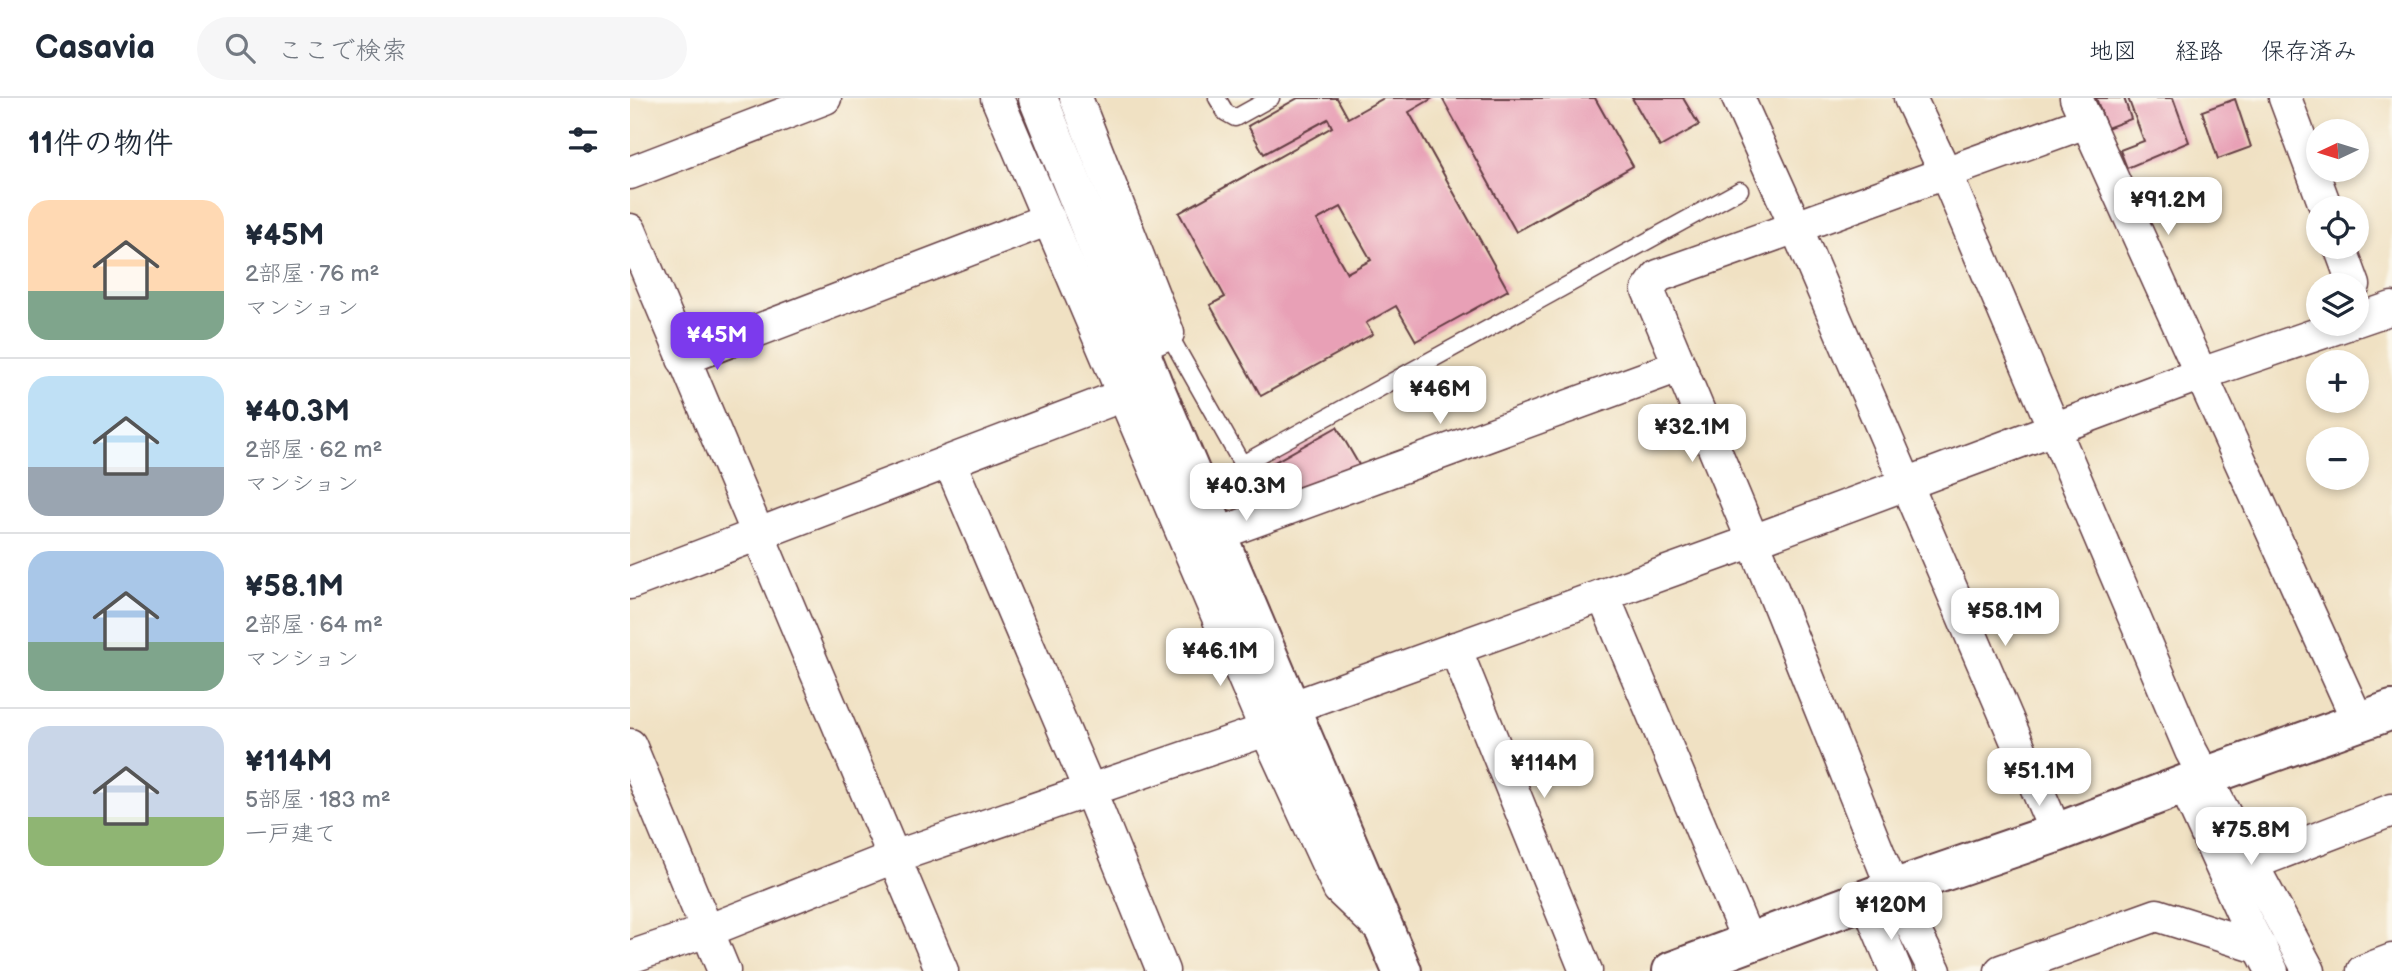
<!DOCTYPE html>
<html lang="ja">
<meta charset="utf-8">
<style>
:root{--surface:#fff;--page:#f6f6f7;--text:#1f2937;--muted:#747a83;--line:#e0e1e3;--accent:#7c3aed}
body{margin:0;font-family:"Balsamiq Sans","Klee One",sans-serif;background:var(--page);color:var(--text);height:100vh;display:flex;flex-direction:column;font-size:26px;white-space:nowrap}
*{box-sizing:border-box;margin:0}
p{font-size:23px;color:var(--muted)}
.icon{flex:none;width:38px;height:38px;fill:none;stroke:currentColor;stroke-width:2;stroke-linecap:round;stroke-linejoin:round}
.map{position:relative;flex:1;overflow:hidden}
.side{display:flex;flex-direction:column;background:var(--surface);width:630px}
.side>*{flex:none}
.needle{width:46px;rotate:266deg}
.tools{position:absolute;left:1676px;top:21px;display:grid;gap:14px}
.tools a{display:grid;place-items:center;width:63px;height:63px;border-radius:50%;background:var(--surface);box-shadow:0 4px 10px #0003;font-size:35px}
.price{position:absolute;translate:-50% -60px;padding:0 16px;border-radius:14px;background:#fff;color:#222;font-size:23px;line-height:46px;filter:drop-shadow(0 2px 4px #0008)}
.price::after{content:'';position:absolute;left:50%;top:42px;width:21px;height:16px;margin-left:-10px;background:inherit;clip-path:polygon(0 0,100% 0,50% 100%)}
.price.selected{background:var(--accent);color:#fff}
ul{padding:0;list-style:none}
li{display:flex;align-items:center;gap:21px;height:175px;padding:0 28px}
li+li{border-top:2px solid var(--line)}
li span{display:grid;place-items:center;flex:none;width:196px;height:140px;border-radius:21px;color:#555}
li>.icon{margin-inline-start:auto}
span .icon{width:84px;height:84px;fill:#fffc;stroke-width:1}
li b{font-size:30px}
h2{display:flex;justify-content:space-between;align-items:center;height:84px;padding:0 28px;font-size:30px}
header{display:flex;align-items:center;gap:42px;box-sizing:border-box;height:98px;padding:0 35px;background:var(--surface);border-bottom:2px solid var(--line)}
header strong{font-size:33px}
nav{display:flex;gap:38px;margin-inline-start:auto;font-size:24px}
.search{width:490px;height:63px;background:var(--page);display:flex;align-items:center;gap:18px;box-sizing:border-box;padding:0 24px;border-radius:38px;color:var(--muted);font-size:26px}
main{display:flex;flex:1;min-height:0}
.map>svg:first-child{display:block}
.building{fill:#e8a0b6;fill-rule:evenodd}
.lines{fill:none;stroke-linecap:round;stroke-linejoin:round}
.service-casing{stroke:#633c42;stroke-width:19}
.minor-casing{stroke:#633c42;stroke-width:35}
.tertiary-casing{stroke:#633c42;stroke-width:42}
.service{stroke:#fff;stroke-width:16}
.minor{stroke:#fff;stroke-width:32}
.tertiary{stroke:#fff;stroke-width:38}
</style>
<header>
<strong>Casavia</strong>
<div class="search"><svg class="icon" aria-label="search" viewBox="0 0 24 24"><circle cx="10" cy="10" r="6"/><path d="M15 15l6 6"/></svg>ここで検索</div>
<nav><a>地図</a><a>経路</a><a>保存済み</a></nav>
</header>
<main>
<section class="side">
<h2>11件の物件<svg class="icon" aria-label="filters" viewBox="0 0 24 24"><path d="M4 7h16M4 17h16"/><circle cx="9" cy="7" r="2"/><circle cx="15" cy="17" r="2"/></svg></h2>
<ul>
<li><span style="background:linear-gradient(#ffd9b3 65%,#7fa58c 0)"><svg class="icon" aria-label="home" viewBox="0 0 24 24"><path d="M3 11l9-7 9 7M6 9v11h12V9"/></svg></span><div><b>¥45M</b><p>2部屋 · 76 m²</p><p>マンション</p></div></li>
<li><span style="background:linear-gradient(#bfe0f5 65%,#9aa5b1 0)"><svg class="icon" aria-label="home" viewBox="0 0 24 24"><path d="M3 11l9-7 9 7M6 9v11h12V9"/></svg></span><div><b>¥40.3M</b><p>2部屋 · 62 m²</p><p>マンション</p></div></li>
<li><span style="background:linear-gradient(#a9c7e8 65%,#7fa58c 0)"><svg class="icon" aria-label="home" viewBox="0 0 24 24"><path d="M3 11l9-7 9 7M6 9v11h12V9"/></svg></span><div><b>¥58.1M</b><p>2部屋 · 64 m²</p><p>マンション</p></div></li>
<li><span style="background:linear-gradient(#c9d6e8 65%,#8fb573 0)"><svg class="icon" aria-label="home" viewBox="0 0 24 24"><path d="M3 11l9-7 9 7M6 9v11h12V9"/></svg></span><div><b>¥114M</b><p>5部屋 · 183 m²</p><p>一戸建て</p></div></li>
</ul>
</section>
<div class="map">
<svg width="1762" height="873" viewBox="0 0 1762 873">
<rect width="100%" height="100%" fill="#fbf7ec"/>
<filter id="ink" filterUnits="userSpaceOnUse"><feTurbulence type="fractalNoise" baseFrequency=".0143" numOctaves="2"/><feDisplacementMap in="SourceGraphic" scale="14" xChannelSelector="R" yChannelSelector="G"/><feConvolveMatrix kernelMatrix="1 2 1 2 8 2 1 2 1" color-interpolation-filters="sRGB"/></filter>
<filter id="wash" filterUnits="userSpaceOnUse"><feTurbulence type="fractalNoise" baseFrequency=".00686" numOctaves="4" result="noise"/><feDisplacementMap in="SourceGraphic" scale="28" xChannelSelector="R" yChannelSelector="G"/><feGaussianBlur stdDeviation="1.57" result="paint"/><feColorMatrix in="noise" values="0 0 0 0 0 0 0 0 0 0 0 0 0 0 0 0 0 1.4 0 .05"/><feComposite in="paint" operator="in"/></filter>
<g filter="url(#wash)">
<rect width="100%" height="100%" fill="#f0e1c3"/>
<g id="blocks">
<g class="building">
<path d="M 668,0 L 707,0 L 718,20 L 754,0 L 803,0 L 779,14 L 878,192 L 786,243 L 766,208 L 736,225 L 743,236 L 631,298 L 580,207 L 595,199 L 549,115 L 702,29 L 698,21 L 634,56 L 618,28 ZM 711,109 L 741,162 L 717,175 L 687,122 Z"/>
<polygon points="812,0 965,0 1003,68 886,134"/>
<polygon points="1002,0 1053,0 1069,27 1030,49"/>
<polygon points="1466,0 1494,0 1501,21 1477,30"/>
<polygon points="1498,0 1543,0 1559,44 1497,70 1490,52 1514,43"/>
<polygon points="1605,1 1621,49 1588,61 1572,13"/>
<polygon points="707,329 732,372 661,397 643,365"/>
</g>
</g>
</g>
<g filter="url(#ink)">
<use href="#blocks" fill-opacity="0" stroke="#633c42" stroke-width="2"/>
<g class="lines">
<g class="service-casing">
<g id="service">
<polyline points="587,0 596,15 605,20 641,0"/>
<polyline points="538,235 612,366 1110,92"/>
</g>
</g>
<g class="minor-casing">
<g id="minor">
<polyline points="367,0 636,632 709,791 752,832"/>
<polyline points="446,0 538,235 508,249"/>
<polyline points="1108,0 1166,129 1028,178 1018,192 1123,443 1263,791 1305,873"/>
<polyline points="1280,0 1315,74 1561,653 1679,873"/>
<polyline points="1446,0 1728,623"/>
<polyline points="1655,0 1696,110"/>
<polyline points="0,75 195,0"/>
<polyline points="0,132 312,873"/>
<polyline points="1710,149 1724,187"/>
<polyline points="1727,222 1762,210"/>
<polyline points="53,261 419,121"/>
<polyline points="320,365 460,693 533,873"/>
<polyline points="588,436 1049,268"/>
<polyline points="0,485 512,290"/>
<polyline points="973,497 1119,845"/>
<polyline points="825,550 956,873"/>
<polyline points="660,610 1123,443 1571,276 1717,226"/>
<polyline points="0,647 94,873"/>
<polyline points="1554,686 1615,821 1642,873"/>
<polyline points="1426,735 1166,129 1456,24"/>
<polyline points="1621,766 1762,712"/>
<polyline points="1236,801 1266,873"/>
<polyline points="0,859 77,833 264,759 636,632"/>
<polyline points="1371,873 1527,817 1631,850"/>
<polyline points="1733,873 1762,862"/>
</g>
</g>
<g class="tertiary-casing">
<g id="tertiary">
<polyline points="408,0 523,286 772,873"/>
<polyline points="1042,873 1263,791 1426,735 1574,679 1762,612"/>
</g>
</g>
<use href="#service" class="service"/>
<use href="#minor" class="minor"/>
<use href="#tertiary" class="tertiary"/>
</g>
</g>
</svg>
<div class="tools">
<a><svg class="needle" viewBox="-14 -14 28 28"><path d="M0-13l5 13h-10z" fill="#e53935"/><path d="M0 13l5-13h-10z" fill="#747a83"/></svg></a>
<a><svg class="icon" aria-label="locate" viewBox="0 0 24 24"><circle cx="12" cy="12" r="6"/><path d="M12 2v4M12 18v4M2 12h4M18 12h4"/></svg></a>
<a><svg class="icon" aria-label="layers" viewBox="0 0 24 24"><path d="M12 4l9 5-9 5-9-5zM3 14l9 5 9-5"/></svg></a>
<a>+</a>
<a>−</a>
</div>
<b class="price" style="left:1538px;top:139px">¥91.2M</b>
<b class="price selected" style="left:87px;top:274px">¥45M</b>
<b class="price" style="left:810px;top:328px">¥46M</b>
<b class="price" style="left:1062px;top:366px">¥32.1M</b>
<b class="price" style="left:616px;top:425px">¥40.3M</b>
<b class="price" style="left:1375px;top:550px">¥58.1M</b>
<b class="price" style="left:590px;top:590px">¥46.1M</b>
<b class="price" style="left:914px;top:702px">¥114M</b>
<b class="price" style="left:1409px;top:710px">¥51.1M</b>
<b class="price" style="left:1621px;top:769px">¥75.8M</b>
<b class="price" style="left:1261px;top:844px">¥120M</b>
</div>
</main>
